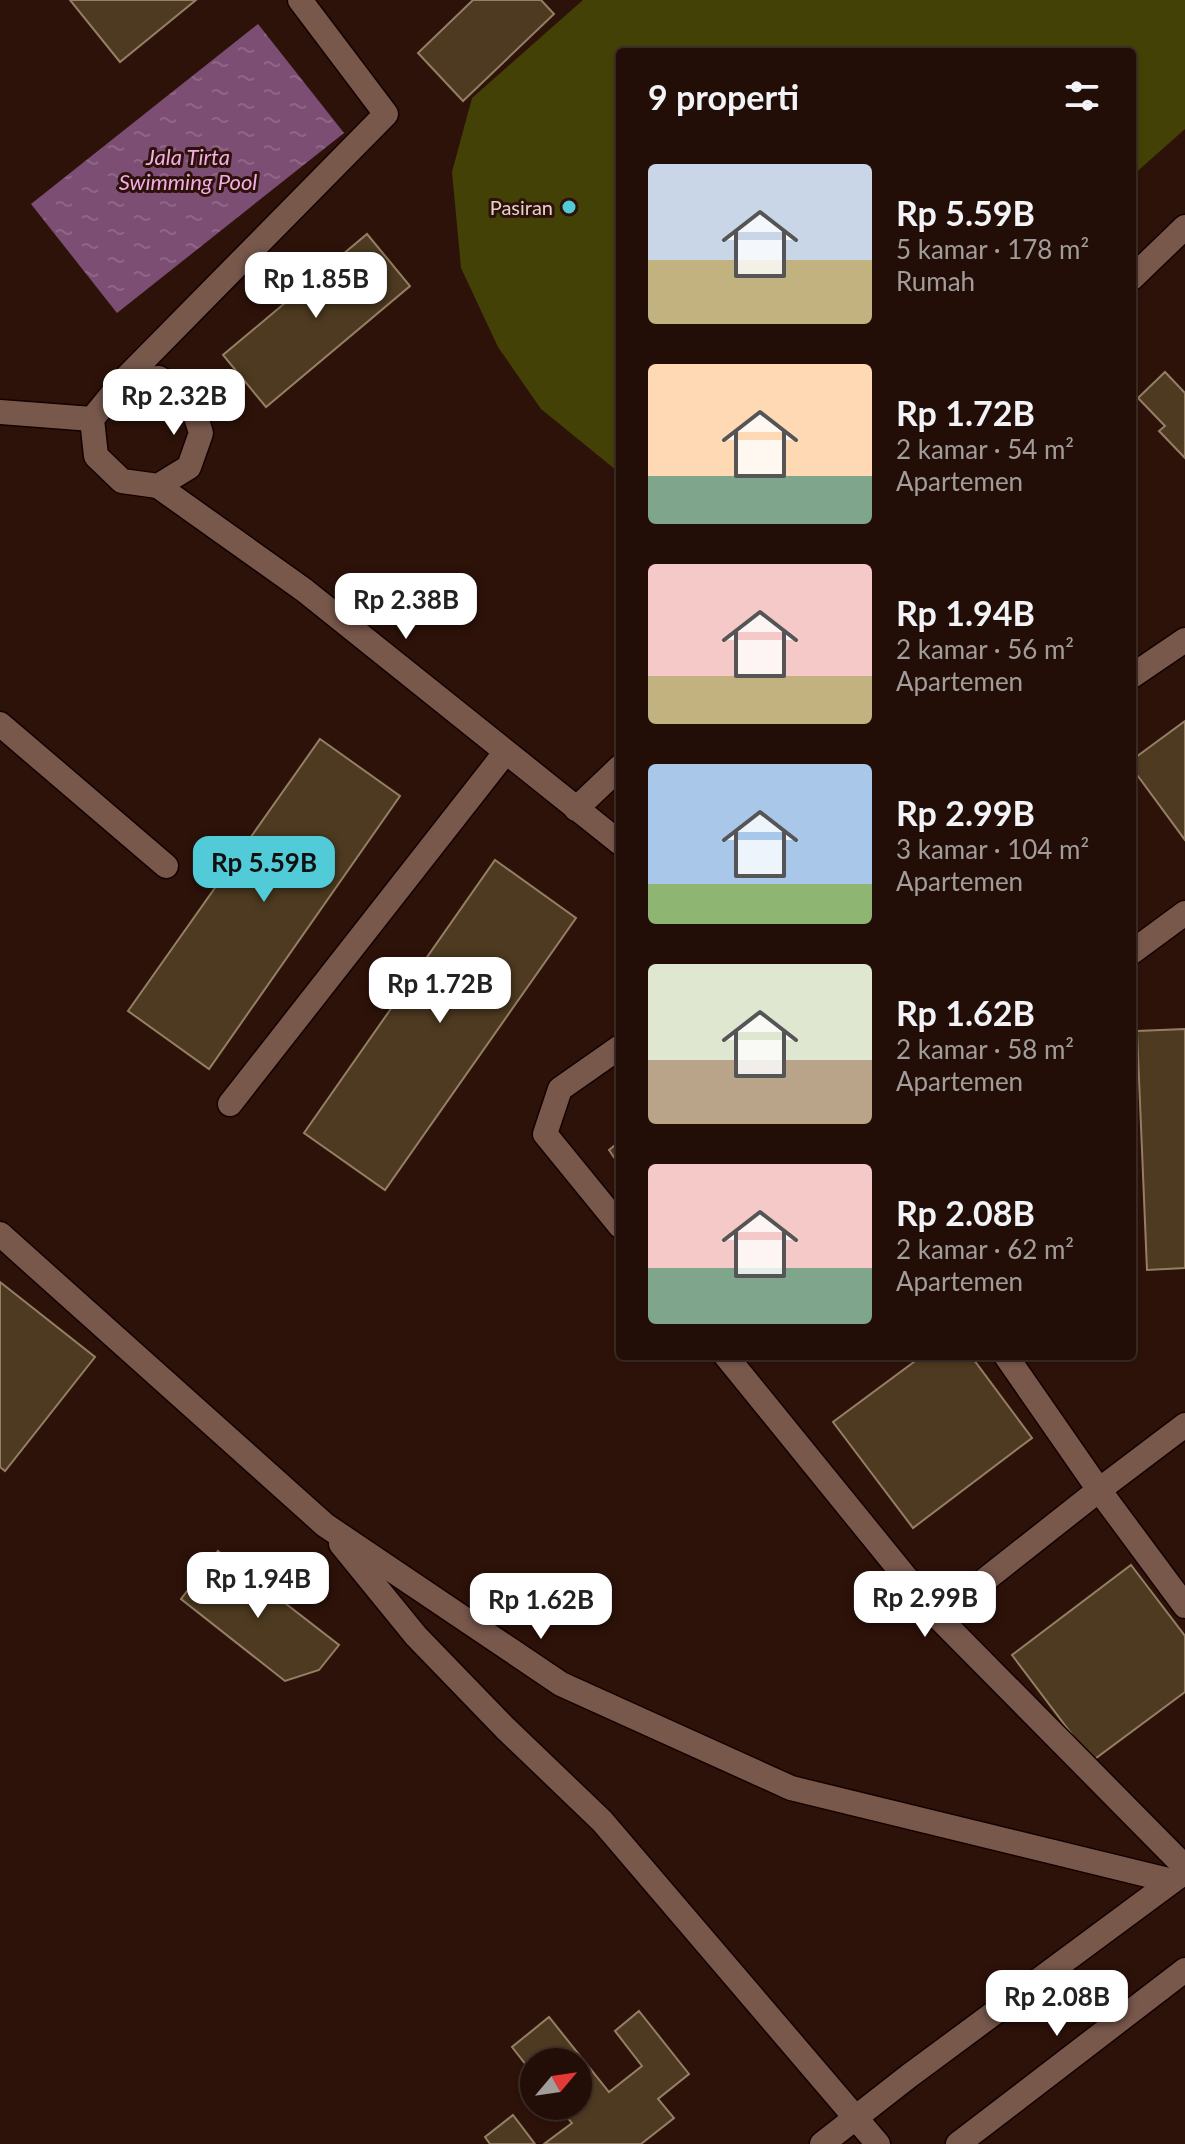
<!DOCTYPE html>
<html lang="id">
<meta charset="utf-8">
<style>
:root{--surface:#220e07;--page:#2a1711;--text:#f1f3f6;--muted:#a29c9b;--line:#3f2e28;--accent:#52cbd9}
body{margin:0;font-family:Lato,sans-serif;background:var(--page);color:var(--text);height:100vh;display:flex;flex-direction:column;font-size:30px;white-space:nowrap}
*{box-sizing:border-box;margin:0}
p{font-size:26px;color:var(--muted)}
.icon{flex:none;width:44px;height:44px;fill:none;stroke:currentColor;stroke-width:2;stroke-linecap:round;stroke-linejoin:round}
.map{position:relative;flex:1;overflow:hidden}
.drawer{position:absolute;left:616px;top:48px;width:520px;height:1312px;display:flex;flex-direction:column;background:var(--surface);border-radius:8px;box-shadow:0 2px 6px #0004,0 0 0 2px var(--line)}
.drawer>*{flex:none}
.needle{width:52px;rotate:61deg}
.fabs{position:absolute;left:520px;top:2048px;display:grid;gap:16px}
.fabs a{display:grid;place-items:center;width:72px;height:72px;border-radius:50%;background:var(--surface);box-shadow:0 2px 6px #0004,0 0 0 2px var(--line);font-size:40px}
.price{position:absolute;translate:-50% -68px;padding:0 18px;border-radius:16px;background:#fff;color:#222;font-size:26px;line-height:52px;filter:drop-shadow(0 2px 4px #0008)}
.price::after{content:'';position:absolute;left:50%;top:48px;width:24px;height:18px;margin-left:-12px;background:inherit;clip-path:polygon(0 0,100% 0,50% 100%)}
.price.selected{background:var(--accent);color:#111}
ul{padding:0;list-style:none}
li{display:flex;align-items:center;gap:24px;height:200px;padding:0 32px}
li span{display:grid;place-items:center;flex:none;width:224px;height:160px;border-radius:8px;color:#555}
li>.icon{margin-inline-start:auto}
span .icon{width:96px;height:96px;fill:#fffc;stroke-width:1}
li b{font-size:34px}
h2{display:flex;justify-content:space-between;align-items:center;height:96px;padding:0 32px;font-size:34px}
.map>svg:first-child{display:block}
.green{fill:#444107}
.water{fill:url(#water-ripples)}
.building{fill:#4d3a20;stroke:#957f64;stroke-width:2}
.lines{fill:none;stroke-linecap:round;stroke-linejoin:round}
.minor-casing{stroke:#140100;stroke-width:27}
.minor{stroke:#79584c;stroke-width:24}
.poi-dot{fill:#52cbd9;stroke:#2d1209;stroke-width:3}
.labels{text-anchor:middle;dominant-baseline:central;stroke-width:6;stroke-linejoin:round;paint-order:stroke}
.poi-label{font-size:20px;fill:#e5d1cb;stroke:#2d1209;text-anchor:end}
.water-label{font-size:22px;font-style:italic;fill:#f5ace6;stroke:#2d1209}
</style>
<div class="map">
<svg width="1185" height="2144" viewBox="0 0 1185 2144">
<defs>
<pattern id="water-ripples" width="26" height="14" patternUnits="userSpaceOnUse" patternTransform="scale(2)"><rect width="26" height="14" fill="#7d4e74"/><path d="M2 4q2-2 4 0t4 0M15 11q2-2 4 0t4 0" fill="none" stroke="#8f6686"/></pattern>
</defs>
<rect width="100%" height="100%" fill="#2d1209"/>
<polygon class="green" points="583,0 1185,0 1185,129 1132,176 1132,52 620,52 620,470 616,470 541,409 498,347 461,268 452,172 472,98"/>
<polygon class="water" points="258,24 344,133 117,313 31,204"/>
<g class="building">
<polygon points="70,0 196,0 120,62"/>
<polygon points="473,0 541,0 554,14 463,101 418,53"/>
<polygon points="367,234 410,286 266,407 223,355"/>
<polygon points="1165,372 1185,393 1185,458 1159,431 1165,426 1138,398"/>
<polygon points="1185,721 1185,840 1132,768 1132,760"/>
<polygon points="320,739 400,796 209,1069 128,1011"/>
<polygon points="495,860 576,918 385,1190 304,1133"/>
<polygon points="1185,1029 1185,1268 1147,1270 1137,1031"/>
<polygon points="620,1141 620,1166 609,1150"/>
<polygon points="0,1282 95,1357 5,1471 0,1467"/>
<polygon points="922,1356 971,1356 1032,1438 913,1528 833,1422"/>
<polygon points="218,1551 339,1645 319,1670 285,1681 181,1599"/>
<polygon points="1131,1565 1185,1636 1185,1692 1092,1761 1012,1655"/>
<polygon points="639,2011 689,2074 658,2099 674,2118 641,2144 544,2144 572,2123 558,2106 578,2106 578,2062 534,2062 534,2075 512,2047 549,2017 609,2092 642,2066 615,2031"/>
<polygon points="513,2115 535,2144 490,2144 485,2137"/>
</g>
<g class="lines">
<g class="minor-casing">
<g id="minor">
<polyline points="1132,278 1185,227"/>
<polygon points="159,378 190,398 201,433 189,467 158,486 122,481 96,456 92,419 123,381"/>
<polyline points="123,381 386,114 300,0"/>
<polyline points="0,412 92,419"/>
<polyline points="158,486 304,590 620,843"/>
<polyline points="1132,676 1185,640"/>
<polyline points="0,724 166,866"/>
<polyline points="576,809 620,767"/>
<polyline points="1132,952 1185,913"/>
<polyline points="620,1047 560,1089 545,1134 620,1226"/>
<polyline points="230,1104 505,753"/>
<polyline points="0,1234 325,1525 561,1684 791,1788 1172,1881"/>
<polyline points="726,1356 938,1617 1185,1867"/>
<polyline points="1006,1356 1099,1490 1185,1425"/>
<polyline points="341,1544 416,1636 505,1728 602,1821 878,2144"/>
<polyline points="938,1617 1099,1490 1185,1606"/>
<polyline points="822,2144 909,2076 1182,1874"/>
<polyline points="958,2144 1185,1970"/>
</g>
</g>
<use href="#minor" class="minor"/>
</g>
<circle class="poi-dot" cx="569" cy="207" r="8"/>
<g class="labels">
<g class="poi-label">
<text x="553" y="207">Pasiran</text>
</g>
<g class="water-label">
<text x="188" y="156">Jala Tirta<tspan x="188" dy="25">Swimming Pool</tspan></text>
</g>
</g>
</svg>
<div class="fabs">
<a><svg class="needle" viewBox="-14 -14 28 28"><path d="M0-13l5 13h-10z" fill="#e53935"/><path d="M0 13l5-13h-10z" fill="#a29c9b"/></svg></a>
</div>
<b class="price" style="left:316px;top:320px">Rp 1.85B</b>
<b class="price" style="left:174px;top:437px">Rp 2.32B</b>
<b class="price" style="left:406px;top:641px">Rp 2.38B</b>
<b class="price selected" style="left:264px;top:904px">Rp 5.59B</b>
<b class="price" style="left:440px;top:1025px">Rp 1.72B</b>
<b class="price" style="left:258px;top:1620px">Rp 1.94B</b>
<b class="price" style="left:925px;top:1639px">Rp 2.99B</b>
<b class="price" style="left:541px;top:1641px">Rp 1.62B</b>
<b class="price" style="left:1057px;top:2038px">Rp 2.08B</b>
<section class="drawer">
<h2>9 properti<svg class="icon" aria-label="filters" viewBox="0 0 24 24"><path d="M4 7h16M4 17h16"/><circle cx="9" cy="7" r="2"/><circle cx="15" cy="17" r="2"/></svg></h2>
<ul>
<li><span style="background:linear-gradient(#c9d6e8 60%,#c2b280 0)"><svg class="icon" aria-label="home" viewBox="0 0 24 24"><path d="M3 11l9-7 9 7M6 9v11h12V9"/></svg></span><div><b>Rp 5.59B</b><p>5 kamar · 178 m²</p><p>Rumah</p></div></li>
<li><span style="background:linear-gradient(#ffd9b3 70%,#7fa58c 0)"><svg class="icon" aria-label="home" viewBox="0 0 24 24"><path d="M3 11l9-7 9 7M6 9v11h12V9"/></svg></span><div><b>Rp 1.72B</b><p>2 kamar · 54 m²</p><p>Apartemen</p></div></li>
<li><span style="background:linear-gradient(#f6c9c9 70%,#c2b280 0)"><svg class="icon" aria-label="home" viewBox="0 0 24 24"><path d="M3 11l9-7 9 7M6 9v11h12V9"/></svg></span><div><b>Rp 1.94B</b><p>2 kamar · 56 m²</p><p>Apartemen</p></div></li>
<li><span style="background:linear-gradient(#a9c7e8 75%,#8fb573 0)"><svg class="icon" aria-label="home" viewBox="0 0 24 24"><path d="M3 11l9-7 9 7M6 9v11h12V9"/></svg></span><div><b>Rp 2.99B</b><p>3 kamar · 104 m²</p><p>Apartemen</p></div></li>
<li><span style="background:linear-gradient(#dfe7d0 60%,#b9a48a 0)"><svg class="icon" aria-label="home" viewBox="0 0 24 24"><path d="M3 11l9-7 9 7M6 9v11h12V9"/></svg></span><div><b>Rp 1.62B</b><p>2 kamar · 58 m²</p><p>Apartemen</p></div></li>
<li><span style="background:linear-gradient(#f6c9c9 65%,#7fa58c 0)"><svg class="icon" aria-label="home" viewBox="0 0 24 24"><path d="M3 11l9-7 9 7M6 9v11h12V9"/></svg></span><div><b>Rp 2.08B</b><p>2 kamar · 62 m²</p><p>Apartemen</p></div></li>
</ul>
</section>
</div>
